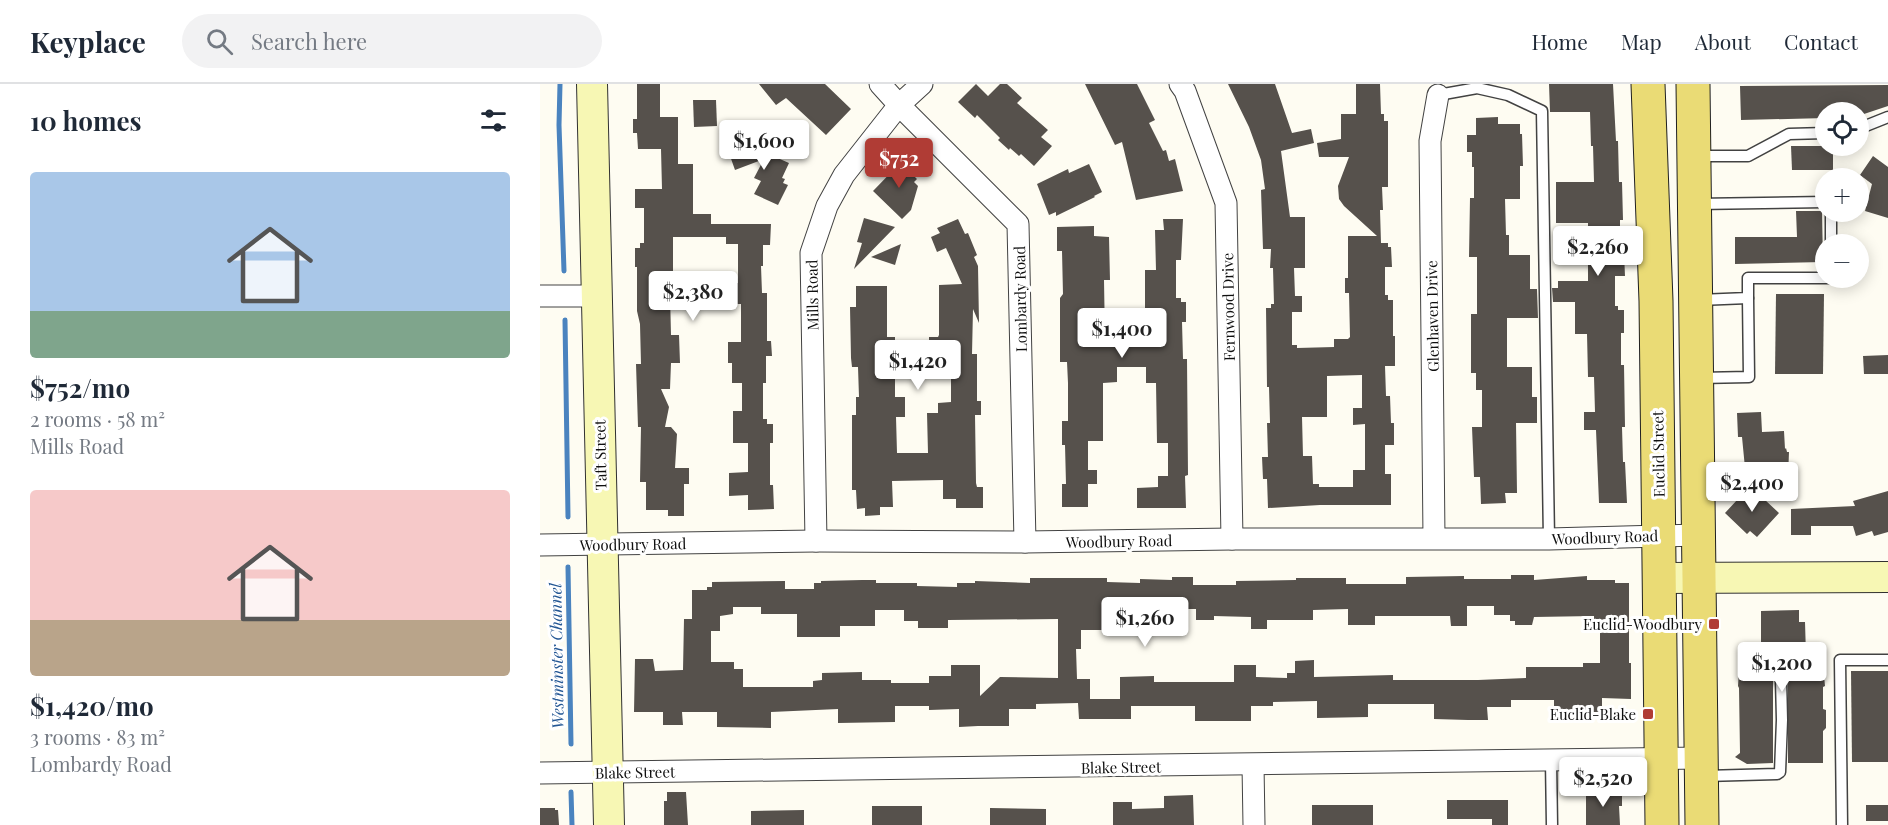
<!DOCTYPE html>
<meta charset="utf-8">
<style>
:root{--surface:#fff;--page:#f2f2f3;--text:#1f2937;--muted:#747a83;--line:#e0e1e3;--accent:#b03c35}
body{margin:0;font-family:"Playfair Display",serif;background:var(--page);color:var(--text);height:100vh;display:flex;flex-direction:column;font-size:22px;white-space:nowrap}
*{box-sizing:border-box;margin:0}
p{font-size:20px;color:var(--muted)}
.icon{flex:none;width:33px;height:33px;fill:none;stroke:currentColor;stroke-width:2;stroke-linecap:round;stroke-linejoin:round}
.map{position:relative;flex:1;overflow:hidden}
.side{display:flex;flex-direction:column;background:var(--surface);width:540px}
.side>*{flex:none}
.fabs{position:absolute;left:1275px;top:18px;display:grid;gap:12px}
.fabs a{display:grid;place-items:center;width:54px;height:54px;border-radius:50%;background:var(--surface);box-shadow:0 3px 15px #0003;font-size:30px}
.price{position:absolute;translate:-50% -51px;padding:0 14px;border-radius:6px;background:#fff;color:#222;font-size:20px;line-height:39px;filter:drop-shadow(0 2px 3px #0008)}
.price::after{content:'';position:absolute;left:50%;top:36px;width:18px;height:14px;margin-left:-9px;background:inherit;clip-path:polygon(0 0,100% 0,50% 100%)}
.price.on{background:var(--accent);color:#fff}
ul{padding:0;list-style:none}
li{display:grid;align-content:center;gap:12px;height:318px;padding:0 30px}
li span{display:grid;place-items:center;height:186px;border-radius:6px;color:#555}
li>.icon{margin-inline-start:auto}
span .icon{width:108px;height:108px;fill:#fffc;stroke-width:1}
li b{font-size:26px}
h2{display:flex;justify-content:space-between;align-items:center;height:72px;padding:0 30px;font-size:26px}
header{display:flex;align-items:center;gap:36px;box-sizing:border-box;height:84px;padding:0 30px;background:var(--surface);border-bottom:2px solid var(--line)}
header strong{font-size:28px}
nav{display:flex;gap:33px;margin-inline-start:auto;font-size:21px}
.search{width:420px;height:54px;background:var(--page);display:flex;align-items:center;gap:15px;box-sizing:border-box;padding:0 21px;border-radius:33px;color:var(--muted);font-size:22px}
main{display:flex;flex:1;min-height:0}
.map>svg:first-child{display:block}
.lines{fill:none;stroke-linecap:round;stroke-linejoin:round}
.stream{stroke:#4a83bf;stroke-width:5}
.building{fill:#56514c;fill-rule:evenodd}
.lane-casing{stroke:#424242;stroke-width:13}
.street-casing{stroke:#424242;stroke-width:23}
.secondary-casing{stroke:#313131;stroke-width:32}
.primary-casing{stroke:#202020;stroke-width:35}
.lane{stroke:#fff;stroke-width:10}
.street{stroke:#fff;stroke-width:21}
.secondary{stroke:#f7f7b4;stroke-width:30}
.primary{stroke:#eadb75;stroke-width:33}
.poi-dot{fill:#b03c35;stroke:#fff;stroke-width:2}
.labels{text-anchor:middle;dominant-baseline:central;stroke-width:6;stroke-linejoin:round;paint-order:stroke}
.street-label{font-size:15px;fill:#0f0f0f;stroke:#fff}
.poi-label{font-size:15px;fill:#0f0f0f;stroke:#fff;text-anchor:end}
.water-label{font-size:16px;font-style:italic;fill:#245794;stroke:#fff}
</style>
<header>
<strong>Keyplace</strong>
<div class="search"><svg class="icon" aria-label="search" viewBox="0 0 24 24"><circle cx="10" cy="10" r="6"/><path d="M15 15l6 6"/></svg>Search here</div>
<nav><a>Home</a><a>Map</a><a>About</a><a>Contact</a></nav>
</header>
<main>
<section class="side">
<h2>10 homes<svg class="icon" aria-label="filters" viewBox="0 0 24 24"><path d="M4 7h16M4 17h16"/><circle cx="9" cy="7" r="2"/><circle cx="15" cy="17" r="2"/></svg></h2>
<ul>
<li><span style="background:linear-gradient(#a9c7e8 75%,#7fa58c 0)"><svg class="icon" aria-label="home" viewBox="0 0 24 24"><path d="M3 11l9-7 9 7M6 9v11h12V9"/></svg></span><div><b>$752/mo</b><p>2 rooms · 58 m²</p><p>Mills Road</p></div></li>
<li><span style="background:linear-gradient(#f6c9c9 70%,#b9a48a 0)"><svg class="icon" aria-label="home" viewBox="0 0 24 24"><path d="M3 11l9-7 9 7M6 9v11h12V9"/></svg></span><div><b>$1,420/mo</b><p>3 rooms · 83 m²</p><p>Lombardy Road</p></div></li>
</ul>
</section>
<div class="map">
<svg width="1348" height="741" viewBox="0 0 1348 741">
<rect width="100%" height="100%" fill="#fefcf2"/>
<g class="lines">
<g class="stream">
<polyline points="20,0 19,41 24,187"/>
<polyline points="25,236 28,433"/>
<polyline points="28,483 31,660"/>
<polyline points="31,708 32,741"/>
</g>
</g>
<g class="building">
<polygon points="97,0 120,0 120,33 138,33 138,80 153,80 153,130 171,130 171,140 231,140 230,161 223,161 223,182 221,182 222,209 227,209 227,257 231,257 232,272 226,272 226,299 223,299 223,335 227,335 227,340 233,340 233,359 230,359 230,401 233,401 234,425 208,426 208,411 189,412 189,389 208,388 208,359 193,359 193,327 202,327 202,299 192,299 192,279 188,279 188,258 201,258 201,220 191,220 191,199 198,199 198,160 186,160 186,153 133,153 133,192 163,191 163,209 130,210 131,251 139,251 140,279 131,279 130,305 121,305 129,323 125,343 131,343 137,350 135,384 149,384 149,400 144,400 144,432 128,432 128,426 106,426 106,398 100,398 101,343 98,343 96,280 101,280 100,240 97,227 97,183 95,183 95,164 100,164 100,159 104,159 104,124 95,124 95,105 122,105 121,65 98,65 97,49 93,49 93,35 97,35"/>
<polygon points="219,0 285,0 311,25 286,51 246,14 236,21"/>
<polygon points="436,0 448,12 460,0 467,0 482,14 477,19 508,46 501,53 512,62 494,82 481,70 479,72 470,64 469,66 458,56 460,54 437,31 435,34 418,18"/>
<polygon points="545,0 597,0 615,36 609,39 623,67 626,66 629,77 635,75 643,107 596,116 582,58 575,61"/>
<path d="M 688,0 L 735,0 L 752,49 L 771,45 L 774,59 L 741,67 L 750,133 L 765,133 L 765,184 L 754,184 L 755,212 L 762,212 L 762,228 L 752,228 L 752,261 L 757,261 L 757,264 L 794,263 L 794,255 L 808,255 L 810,253 L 809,209 L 805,209 L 805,194 L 808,194 L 808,152 L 837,152 L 804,122 L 799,115 L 798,102 L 809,73 L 779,73 L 777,59 L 801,55 L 801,30 L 816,30 L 816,0 L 840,0 L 841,30 L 844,30 L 844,37 L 848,37 L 848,103 L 842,103 L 843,126 L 840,126 L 841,159 L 848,159 L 848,163 L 851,163 L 852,183 L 845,183 L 845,211 L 848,211 L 848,216 L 853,216 L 853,252 L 855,252 L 855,282 L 845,282 L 846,312 L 850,312 L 851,339 L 854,339 L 854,361 L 845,361 L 845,390 L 851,390 L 851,421 L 780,421 L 728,424 L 727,395 L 723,395 L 722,373 L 728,373 L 727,339 L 730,339 L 729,303 L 727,303 L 726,224 L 731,224 L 731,220 L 734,220 L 733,184 L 730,184 L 731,165 L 723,165 L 721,106 L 725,105 L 721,76 L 709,43 ZM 822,291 L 822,324 L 813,324 L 813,341 L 825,340 L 825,386 L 813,386 L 813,403 L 779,403 L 779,400 L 773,400 L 772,372 L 763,372 L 762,333 L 787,333 L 787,292 Z"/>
<polygon points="1009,0 1073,0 1076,57 1078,57 1079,98 1082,98 1083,136 1080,136 1080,168 1084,168 1085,192 1075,192 1075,222 1078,222 1078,226 1084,226 1084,249 1081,249 1081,281 1084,281 1085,343 1082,343 1083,378 1085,378 1087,419 1059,419 1056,346 1044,346 1044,328 1055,328 1054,293 1048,293 1047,250 1035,250 1035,218 1013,218 1012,204 1018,204 1018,197 1048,197 1048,139 1016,139 1016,98 1054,98 1053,62 1051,62 1050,28 1010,28"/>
<polygon points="1348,1 1348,22 1318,32 1318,28 1286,28 1286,34 1201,36 1200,2"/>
<polygon points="153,16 176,16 177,42 154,43"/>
<polygon points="958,33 958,40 980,40 980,50 982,50 983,82 980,82 980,115 965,115 966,151 969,151 969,171 990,171 990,205 997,205 998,234 967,234 967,283 992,283 992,313 997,313 997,339 976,339 977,409 965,409 966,419 941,420 940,393 934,393 932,343 942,343 942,306 936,306 936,289 931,289 931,230 937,230 937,173 929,173 930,114 934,114 934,83 932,83 932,68 927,68 927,51 936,51 936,34"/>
<polygon points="214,59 237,70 233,72 249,79 242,94 245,95 243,99 248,101 238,121 214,110 221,97 214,94 224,75 195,86 189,69"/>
<polygon points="1251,62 1293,62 1293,86 1252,86"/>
<polygon points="1333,72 1348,83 1348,134 1325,127 1332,100 1320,91"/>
<polygon points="364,75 378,88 374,92 377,95 374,98 378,102 371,126 362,135 333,107"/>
<polygon points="549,80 562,108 554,112 555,113 516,132 516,128 509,131 497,100 528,85 529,89"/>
<polygon points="1256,127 1282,127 1283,178 1195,180 1195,153 1257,153"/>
<polygon points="324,134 355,143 314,185 322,159 317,158"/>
<polygon points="418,135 425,150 428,149 437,171 434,173 438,182 439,239 433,225 432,270 437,270 437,317 441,317 441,331 435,331 436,399 437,403 443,403 443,424 416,424 416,415 403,415 403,396 352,397 353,423 340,423 340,431 325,432 325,424 317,425 316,406 312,406 312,331 316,331 316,313 319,313 318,283 312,283 311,274 310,223 316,223 316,202 347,202 347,253 355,253 355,313 365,313 365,333 356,333 357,369 388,369 387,329 398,329 398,319 411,318 411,286 389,286 389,253 398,253 399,251 399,201 422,200 406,164 397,168 391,153 400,149 397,144"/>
<polygon points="623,135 643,135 641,176 636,176 636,214 641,214 641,218 646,218 646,238 642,238 643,275 647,275 648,391 645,392 646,424 597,424 597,404 618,403 618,392 628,392 628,359 617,359 616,299 606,299 606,283 577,283 577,298 563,299 563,357 548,357 548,386 557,386 557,400 548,400 548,423 522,423 522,400 526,400 525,361 522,361 522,337 528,337 528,299 527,278 520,278 520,214 523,210 522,167 517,167 517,143 554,142 554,152 569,153 570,196 564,196 565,256 605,256 605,186 616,186 615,146 624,146"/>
<polygon points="361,160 355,181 331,173"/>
<polygon points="1236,210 1284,210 1283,290 1235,290"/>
<polygon points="1348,271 1348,290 1324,290 1323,272"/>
<polygon points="1221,328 1222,348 1244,347 1245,365 1246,364 1247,368 1249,368 1248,393 1218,394 1228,383 1205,384 1202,353 1198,353 1197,329"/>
<polygon points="1210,402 1239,429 1217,453 1210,447 1207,450 1185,429"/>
<polygon points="1348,407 1348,448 1334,452 1332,447 1316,452 1313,442 1271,442 1271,451 1251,451 1251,425 1315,422 1313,417"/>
<path d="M 971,491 L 994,491 L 994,496 L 1047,492 L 1047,496 L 1075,496 L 1075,499 L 1089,499 L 1089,579 L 1091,579 L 1091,615 L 1062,614 L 1062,631 L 1014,631 L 1014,616 L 971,616 L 971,623 L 947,623 L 948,636 L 928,636 L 894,635 L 894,620 L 828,620 L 828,633 L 777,634 L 777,617 L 733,618 L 733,622 L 711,622 L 711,637 L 655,637 L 655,622 L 591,622 L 591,635 L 539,635 L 538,619 L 496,620 L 496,625 L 469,625 L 469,642 L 438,642 L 419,643 L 419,625 L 389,626 L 389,622 L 355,622 L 355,638 L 298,639 L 298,625 L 231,628 L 231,644 L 177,643 L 177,628 L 142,628 L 143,641 L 123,641 L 123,628 L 94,628 L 95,575 L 113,575 L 115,587 L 143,586 L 144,535 L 152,535 L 152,506 L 167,506 L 167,503 L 172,503 L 172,498 L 245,497 L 245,505 L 274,505 L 274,499 L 281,499 L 281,497 L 322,496 L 336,496 L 336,499 L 377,499 L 377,502 L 417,503 L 417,499 L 435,499 L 435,497 L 490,499 L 490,494 L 567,494 L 567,498 L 600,499 L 600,495 L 632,496 L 632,493 L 653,493 L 653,501 L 696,501 L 696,497 L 756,496 L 756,494 L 806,494 L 806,500 L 866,500 L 866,493 L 924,492 L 924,495 L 971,495 ZM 568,520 L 602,521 L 602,534 L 618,534 L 618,525 L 656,525 L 656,536 L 674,536 L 674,532 L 711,533 L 711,545 L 727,545 L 727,536 L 773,536 L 773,526 L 808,525 L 808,541 L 835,541 L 835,532 L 910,532 L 911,542 L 927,542 L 927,522 L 954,522 L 954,531 L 970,531 L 970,537 L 975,537 L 975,541 L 992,541 L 994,533 L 1054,532 L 1054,540 L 1060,540 L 1060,579 L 1043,579 L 1043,583 L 986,583 L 986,594 L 938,596 L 853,596 L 853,591 L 774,593 L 774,576 L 755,577 L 755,589 L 747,589 L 747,594 L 716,593 L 716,581 L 694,581 L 694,598 L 614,598 L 614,592 L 580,593 L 580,615 L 550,615 L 550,595 L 537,595 L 536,565 L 541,565 L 541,546 L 568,546 ZM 193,523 L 221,523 L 221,530 L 257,530 L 257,553 L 300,553 L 300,542 L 335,542 L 335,526 L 364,526 L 364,537 L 378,537 L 378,544 L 408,544 L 408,536 L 518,535 L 518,594 L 460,593 L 440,612 L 440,581 L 411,581 L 411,592 L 389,592 L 389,599 L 351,599 L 351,596 L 322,596 L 322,588 L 282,589 L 282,596 L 273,597 L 273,603 L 203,603 L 203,585 L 194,585 L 194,578 L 171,578 L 171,547 L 180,547 L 180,532 L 193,530 Z"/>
<polygon points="1259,526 1259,538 1265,538 1266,571 1282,571 1285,602 1283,603 1283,625 1286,626 1286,644 1283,647 1283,679 1248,679 1248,595 1247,591 1241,588 1237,589 1233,595 1233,679 1207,680 1195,673 1200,669 1199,604 1198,602 1200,571 1221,571 1221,527"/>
<polygon points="1311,587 1348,587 1348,678 1312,678"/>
<polygon points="127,708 146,708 148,741 124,741 124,717 127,717"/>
<polygon points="1053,708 1082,708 1082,722 1079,722 1080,741 1046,741 1046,710"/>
<polygon points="653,711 654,741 573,741 573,718 592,718 592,725 624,724 624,712"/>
<polygon points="907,716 968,716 968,741 952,741 952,735 907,735"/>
<rect x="772" y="721" width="61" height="20"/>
<rect x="1326" y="721" width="22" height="16"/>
<rect x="332" y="722" width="50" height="19"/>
<polygon points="0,724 15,724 15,726 18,726 19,741 0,741"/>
<polygon points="450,724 506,725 506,741 450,741"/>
<polygon points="264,726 264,741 211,741 211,727"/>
</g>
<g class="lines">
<g class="lane-casing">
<g id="lane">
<polyline points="898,11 937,4 968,11 1002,27 1009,455"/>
<polyline points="1318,45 1348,33"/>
<polyline points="1156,72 1208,72 1249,50 1286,49"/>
<polyline points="1156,120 1286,118"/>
<polyline points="1291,128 1291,160"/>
<polyline points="1159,216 1208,214 1208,194 1291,194"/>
<polyline points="1159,294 1209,293 1208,214"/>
<polyline points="1011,676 1012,741"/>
<polyline points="1165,692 1237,690 1240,688 1242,636 1241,595"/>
<polyline points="1302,741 1300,576 1348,576"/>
</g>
</g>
<g class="street-casing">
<g id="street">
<polyline points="340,0 359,21 478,140 485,458"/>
<polyline points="640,0 645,7 686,119 692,455"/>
<polyline points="0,212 57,212"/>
<polyline points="894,454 890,57 898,11"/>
<polyline points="276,457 271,169 287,122 304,91 359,21 382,0"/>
<polyline points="0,461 276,457 485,458 692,455 1009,455 1158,451"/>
<polyline points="713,681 714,741"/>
<polyline points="0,689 1162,674"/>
</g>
</g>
<g class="secondary-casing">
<g id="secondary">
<polyline points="52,0 69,741"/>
<polyline points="1119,494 1348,493"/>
</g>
</g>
<g class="primary-casing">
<g id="primary">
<polyline points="1108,0 1116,217 1122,741"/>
<polyline points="1153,0 1162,741"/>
</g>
</g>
<use href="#lane" class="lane"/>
<use href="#street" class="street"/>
<use href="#secondary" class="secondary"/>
<use href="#primary" class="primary"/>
</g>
<g class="poi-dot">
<rect x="1168" y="534" width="12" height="12" rx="3"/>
<rect x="1102" y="624" width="12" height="12" rx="3"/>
</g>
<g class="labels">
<g class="street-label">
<text transform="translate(272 211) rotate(-91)">Mills Road</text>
<text transform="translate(480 215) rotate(-91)">Lombardy Road</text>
<text transform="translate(688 223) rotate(-91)">Fernwood Drive</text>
<text transform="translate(892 232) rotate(-91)">Glenhaven Drive</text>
<text transform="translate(1118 370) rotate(-91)">Euclid Street</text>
<text transform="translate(60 371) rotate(-91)">Taft Street</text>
<text transform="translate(1065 453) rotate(-2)">Woodbury Road</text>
<text transform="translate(579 457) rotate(-1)">Woodbury Road</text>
<text transform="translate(93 460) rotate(-1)">Woodbury Road</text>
<text transform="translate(581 683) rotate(-1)">Blake Street</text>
<text transform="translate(95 688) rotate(-1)">Blake Street</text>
</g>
<g class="poi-label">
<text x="1162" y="540">Euclid-Woodbury</text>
<text x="1096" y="630">Euclid-Blake</text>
</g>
<g class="water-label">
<text transform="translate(16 572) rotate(-91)">Westminster Channel</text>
</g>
</g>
</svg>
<div class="fabs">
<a><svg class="icon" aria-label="locate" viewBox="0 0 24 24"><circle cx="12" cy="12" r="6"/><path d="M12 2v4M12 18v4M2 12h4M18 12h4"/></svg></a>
<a>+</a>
<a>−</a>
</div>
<b class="price" style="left:224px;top:87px">$1,600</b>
<b class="price on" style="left:359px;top:105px">$752</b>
<b class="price" style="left:1058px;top:193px">$2,260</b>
<b class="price" style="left:153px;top:238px">$2,380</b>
<b class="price" style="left:582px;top:275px">$1,400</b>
<b class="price" style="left:378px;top:307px">$1,420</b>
<b class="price" style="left:1212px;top:429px">$2,400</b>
<b class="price" style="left:605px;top:564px">$1,260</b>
<b class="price" style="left:1242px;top:609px">$1,200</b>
<b class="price" style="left:1063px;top:724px">$2,520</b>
</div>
</main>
